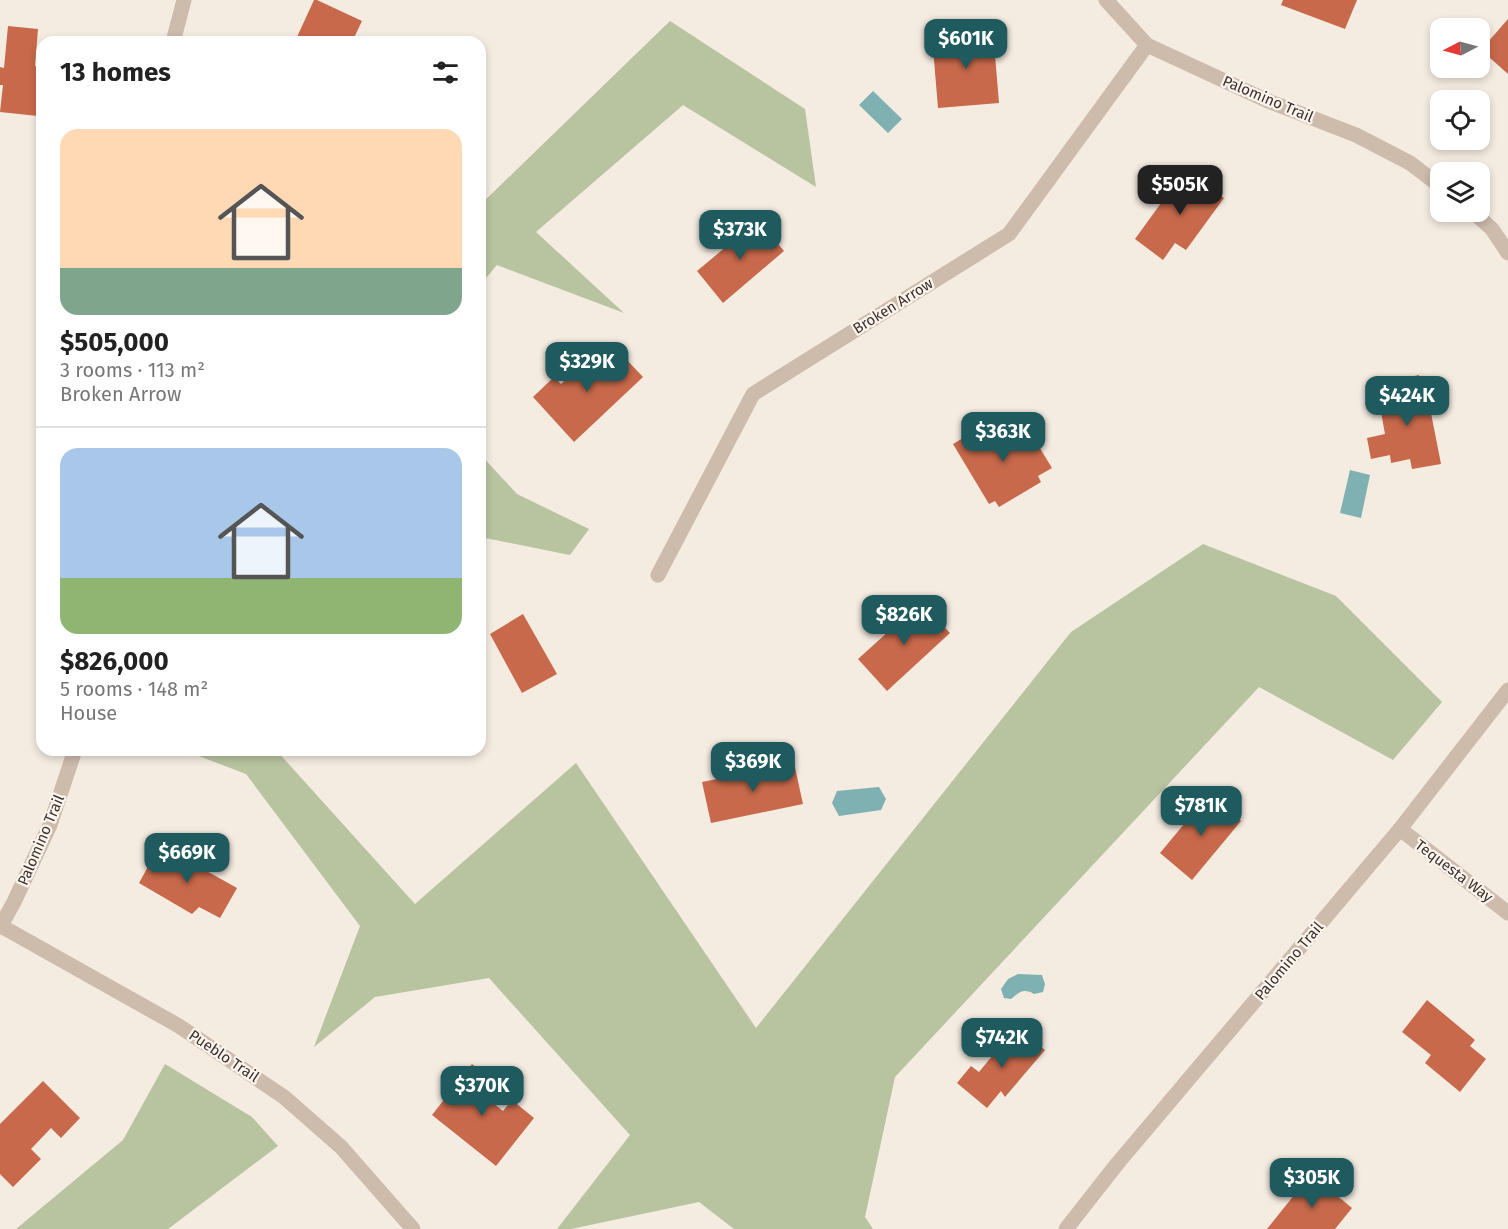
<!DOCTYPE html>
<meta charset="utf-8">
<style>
:root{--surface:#fff;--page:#f6f6f6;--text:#222;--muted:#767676;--line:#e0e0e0;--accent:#1f5a5e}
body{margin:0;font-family:"Fira Sans",sans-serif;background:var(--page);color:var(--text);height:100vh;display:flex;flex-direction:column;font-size:22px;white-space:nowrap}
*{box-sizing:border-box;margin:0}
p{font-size:20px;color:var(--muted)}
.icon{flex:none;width:33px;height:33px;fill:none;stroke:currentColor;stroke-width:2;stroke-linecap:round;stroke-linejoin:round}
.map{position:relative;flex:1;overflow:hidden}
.side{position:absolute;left:36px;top:36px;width:450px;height:720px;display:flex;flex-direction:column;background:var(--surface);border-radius:18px;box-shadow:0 3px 9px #0003}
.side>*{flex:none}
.needle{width:39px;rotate:264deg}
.tools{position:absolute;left:1430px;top:18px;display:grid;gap:12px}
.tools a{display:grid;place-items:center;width:60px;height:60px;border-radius:12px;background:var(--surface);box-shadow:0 3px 9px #0003;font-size:30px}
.price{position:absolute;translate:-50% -51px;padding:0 14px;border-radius:12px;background:var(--accent);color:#fff;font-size:20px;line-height:39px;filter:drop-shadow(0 2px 3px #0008)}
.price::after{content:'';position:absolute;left:50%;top:36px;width:18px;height:14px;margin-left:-9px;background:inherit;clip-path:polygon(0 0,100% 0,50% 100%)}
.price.selected{background:#222;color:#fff}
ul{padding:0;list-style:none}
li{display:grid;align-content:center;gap:12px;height:318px;padding:0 24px}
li+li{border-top:2px solid var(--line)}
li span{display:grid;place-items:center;height:186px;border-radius:18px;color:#555}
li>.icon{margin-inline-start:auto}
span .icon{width:108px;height:108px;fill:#fffc;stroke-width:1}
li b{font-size:26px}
h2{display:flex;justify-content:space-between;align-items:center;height:72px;padding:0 24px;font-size:26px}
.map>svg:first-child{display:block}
.green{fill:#b8c4a0}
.water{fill:#7fb0b2}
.building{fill:#c8694b}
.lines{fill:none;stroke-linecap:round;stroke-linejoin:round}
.minor{stroke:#cdbbac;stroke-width:15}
.labels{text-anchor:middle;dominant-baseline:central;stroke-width:4.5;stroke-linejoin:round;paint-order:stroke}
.street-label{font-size:15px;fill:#3b302b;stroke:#fbf5ee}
</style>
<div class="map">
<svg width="1508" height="1229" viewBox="0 0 1508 1229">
<rect width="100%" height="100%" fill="#f4ebe1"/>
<g class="green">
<polygon points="670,21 805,109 816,187 683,105 536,232 624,313 497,265 480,285 480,205"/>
<polygon points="480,454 517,494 589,529 570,555 480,537"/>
<polygon points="1203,544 1336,596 1442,702 1393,760 1259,687 895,1077 865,1217 873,1229 734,1229 699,1202 571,1229 557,1229 630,1135 489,978 375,997 314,1047 360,926 246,774 183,750 276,750 415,904 576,763 756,1028 1071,632"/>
<polygon points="165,1064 252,1117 278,1146 168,1229 16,1229 123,1140"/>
</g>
<g class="water">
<polygon points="873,91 902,119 888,133 859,105"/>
<polygon points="1350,470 1370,475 1361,518 1340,513"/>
<polygon points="879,787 886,799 881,810 839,816 832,803 837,791"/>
<path d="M 1018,974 L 1042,975 L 1045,984 L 1043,992 L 1034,994 C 1024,988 1019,992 1011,999 L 1004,998 L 1001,989 L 1008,979 Z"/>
</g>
<g class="building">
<polygon points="314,0 317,0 362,21 352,42 308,42 297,37"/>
<polygon points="1283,0 1357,0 1345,29 1281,5"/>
<polygon points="1508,19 1508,74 1481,50"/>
<polygon points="8,26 38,29 35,66 42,65 42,73 38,116 0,112 3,85 0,85 0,67 4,68"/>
<polygon points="993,31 999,103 938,108 932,36"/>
<polygon points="1185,170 1224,198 1186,250 1175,243 1163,260 1135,239"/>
<polygon points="758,220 784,251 723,303 697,271"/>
<polygon points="601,347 617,364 624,357 643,377 574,442 533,397 554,377 561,384"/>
<polygon points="1419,375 1425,404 1429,403 1441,464 1412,469 1410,459 1391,463 1390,455 1371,459 1367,438 1385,434 1381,412 1394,410 1389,381"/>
<polygon points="1017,422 1027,427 1052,468 1038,476 1041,482 999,507 995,501 989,504 953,444 983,426 995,446 1007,439 1008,428"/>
<polygon points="921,602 950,633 887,691 858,659"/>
<polygon points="523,614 557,674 522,693 490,634"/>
<polygon points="794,763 803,804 711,823 702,782"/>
<polygon points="1209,794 1241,821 1192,880 1160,853"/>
<polygon points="160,845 237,888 220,918 199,907 192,914 139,883"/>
<polygon points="1427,1000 1475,1040 1470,1046 1486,1059 1460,1092 1425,1063 1431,1055 1402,1032"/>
<polygon points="1016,1027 1045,1050 1005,1097 1001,1091 987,1108 957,1083 971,1066 979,1072"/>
<polygon points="472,1064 495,1082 484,1096 503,1111 512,1100 534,1118 496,1166 432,1115"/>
<polygon points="43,1081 80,1118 61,1138 51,1128 31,1149 41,1159 13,1187 0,1174 0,1124"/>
<polygon points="1311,1174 1352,1208 1335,1229 1267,1229"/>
</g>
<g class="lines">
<g class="minor">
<polyline points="1106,0 1147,45 1268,101 1356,135 1410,163 1440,186"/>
<polyline points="173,42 184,0"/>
<polyline points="1473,212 1492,229 1508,253"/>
<polyline points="658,575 753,394 1009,234 1147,45"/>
<polyline points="1400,829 1508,913"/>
<polyline points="1,926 179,1026 284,1097 341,1147 413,1229"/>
<polyline points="0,927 14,902 50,825 75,750"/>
<polyline points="1066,1229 1117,1164 1400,829 1508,690"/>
</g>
</g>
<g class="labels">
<g class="street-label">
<text transform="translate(1268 99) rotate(23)">Palomino Trail</text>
<text transform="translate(893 306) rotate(-32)">Broken Arrow</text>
<text transform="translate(41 840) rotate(-67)">Palomino Trail</text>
<text transform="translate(1454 871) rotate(37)">Tequesta Way</text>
<text transform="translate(1289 961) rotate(-50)">Palomino Trail</text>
<text transform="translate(224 1056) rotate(34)">Pueblo Trail</text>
</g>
</g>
</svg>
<div class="tools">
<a><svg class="needle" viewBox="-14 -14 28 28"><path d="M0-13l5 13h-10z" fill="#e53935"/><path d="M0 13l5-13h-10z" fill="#767676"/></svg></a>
<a><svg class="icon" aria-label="locate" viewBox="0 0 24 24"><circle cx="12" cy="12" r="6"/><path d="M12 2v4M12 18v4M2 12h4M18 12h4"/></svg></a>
<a><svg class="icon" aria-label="layers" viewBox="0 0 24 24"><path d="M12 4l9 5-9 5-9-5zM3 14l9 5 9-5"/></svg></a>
</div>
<b class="price" style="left:966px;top:70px">$601K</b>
<b class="price selected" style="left:1180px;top:216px">$505K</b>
<b class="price" style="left:740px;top:261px">$373K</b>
<b class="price" style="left:587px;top:393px">$329K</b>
<b class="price" style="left:1407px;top:427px">$424K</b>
<b class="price" style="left:1003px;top:463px">$363K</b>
<b class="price" style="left:904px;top:646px">$826K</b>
<b class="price" style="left:753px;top:793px">$369K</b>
<b class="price" style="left:1201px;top:837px">$781K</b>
<b class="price" style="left:187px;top:884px">$669K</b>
<b class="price" style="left:1002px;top:1069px">$742K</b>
<b class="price" style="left:482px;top:1117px">$370K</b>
<b class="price" style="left:1312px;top:1209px">$305K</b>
<section class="side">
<h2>13 homes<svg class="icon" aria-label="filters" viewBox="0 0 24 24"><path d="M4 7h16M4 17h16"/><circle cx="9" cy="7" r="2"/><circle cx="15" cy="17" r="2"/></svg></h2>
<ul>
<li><span style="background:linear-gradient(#ffd9b3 75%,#7fa58c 0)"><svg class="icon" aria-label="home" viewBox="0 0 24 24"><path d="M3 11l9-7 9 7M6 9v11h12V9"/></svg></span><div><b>$505,000</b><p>3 rooms · 113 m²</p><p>Broken Arrow</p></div></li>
<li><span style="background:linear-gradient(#a9c7e8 70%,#8fb573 0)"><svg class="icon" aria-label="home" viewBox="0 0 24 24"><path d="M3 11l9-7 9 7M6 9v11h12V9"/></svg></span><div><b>$826,000</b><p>5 rooms · 148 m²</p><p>House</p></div></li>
</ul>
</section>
</div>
